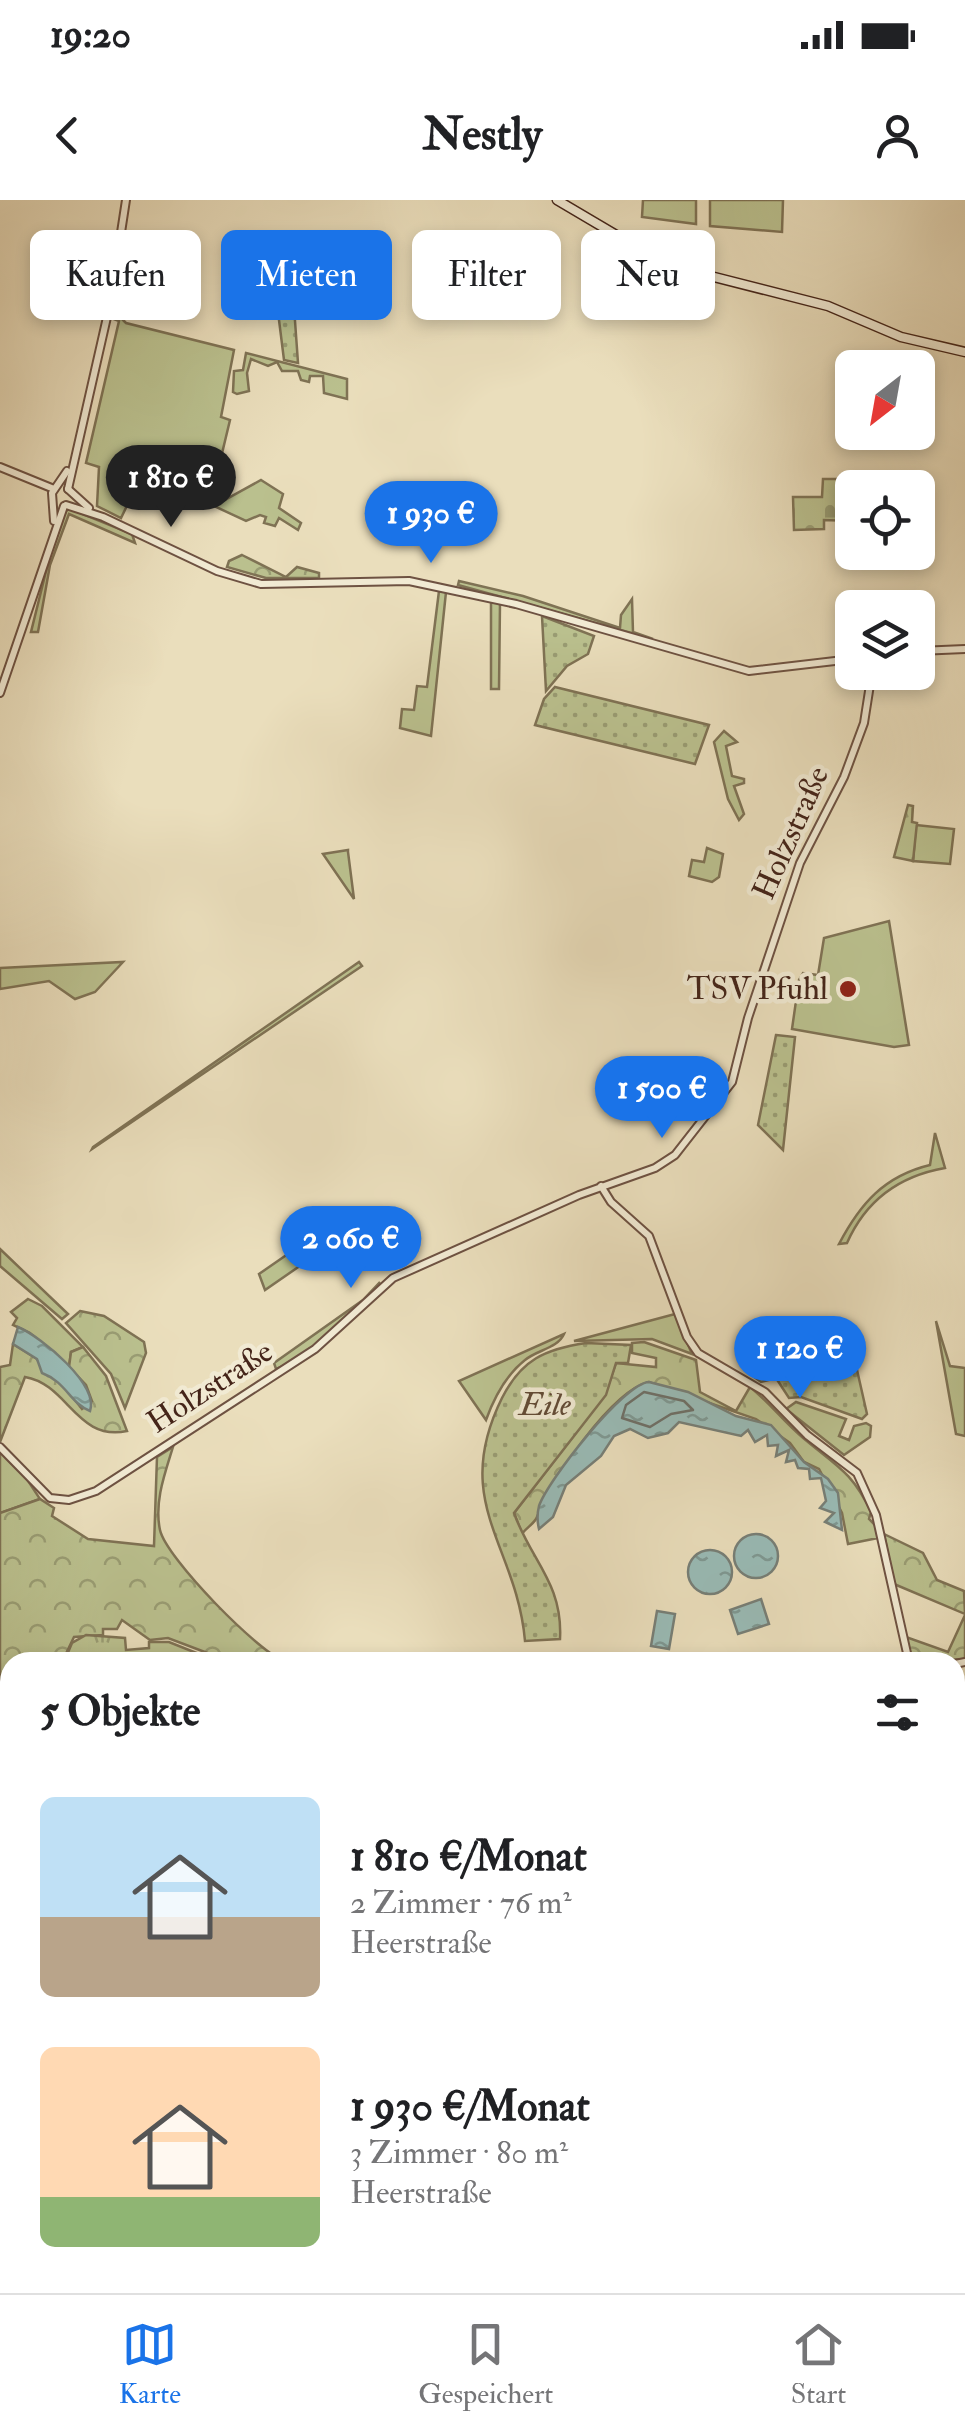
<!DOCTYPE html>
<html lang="de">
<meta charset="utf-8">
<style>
:root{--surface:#fff;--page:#f2f2f2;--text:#202124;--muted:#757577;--line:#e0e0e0;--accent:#1a73e8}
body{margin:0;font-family:"IM FELL Double Pica",serif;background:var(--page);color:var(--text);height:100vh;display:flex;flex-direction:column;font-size:38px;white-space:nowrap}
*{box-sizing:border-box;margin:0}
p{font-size:32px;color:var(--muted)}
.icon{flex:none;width:55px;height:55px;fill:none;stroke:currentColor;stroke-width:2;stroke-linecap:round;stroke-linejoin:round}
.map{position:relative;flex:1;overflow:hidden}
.panel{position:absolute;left:0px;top:1452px;width:965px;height:642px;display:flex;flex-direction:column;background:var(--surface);border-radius:30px 30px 0 0;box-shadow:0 5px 15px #0003}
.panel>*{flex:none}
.hud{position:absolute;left:30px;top:30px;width:905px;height:90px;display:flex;gap:20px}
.needle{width:65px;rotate:211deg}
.buttons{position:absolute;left:835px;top:150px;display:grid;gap:20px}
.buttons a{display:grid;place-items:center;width:100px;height:100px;border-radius:15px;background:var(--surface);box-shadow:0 5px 15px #0003;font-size:50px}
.price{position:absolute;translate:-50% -85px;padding:0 22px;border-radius:35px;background:var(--accent);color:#fff;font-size:32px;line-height:65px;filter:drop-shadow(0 2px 5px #0008)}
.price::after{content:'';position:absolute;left:50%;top:60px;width:30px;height:22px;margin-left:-15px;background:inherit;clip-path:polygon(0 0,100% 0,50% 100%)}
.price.on{background:#222;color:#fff}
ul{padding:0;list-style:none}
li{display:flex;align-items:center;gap:30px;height:250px;padding:0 40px}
li span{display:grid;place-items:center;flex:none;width:280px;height:200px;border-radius:15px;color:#555}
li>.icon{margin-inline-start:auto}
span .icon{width:120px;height:120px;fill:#fffc;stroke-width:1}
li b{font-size:42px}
h2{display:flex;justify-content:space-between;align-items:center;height:120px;padding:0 40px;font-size:42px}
.tag{padding:0 35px;border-radius:15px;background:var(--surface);box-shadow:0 5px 15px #0003;font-size:35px;line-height:90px}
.tag.on{background:var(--accent);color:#fff}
.status{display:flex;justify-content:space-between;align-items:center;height:70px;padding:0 50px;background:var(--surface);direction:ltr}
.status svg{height:28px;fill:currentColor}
header{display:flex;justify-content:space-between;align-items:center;height:130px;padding:0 40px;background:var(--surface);font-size:45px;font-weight:700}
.tab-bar{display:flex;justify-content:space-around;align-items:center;height:140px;border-top:2px solid var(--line);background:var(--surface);font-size:28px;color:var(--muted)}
.tab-bar a{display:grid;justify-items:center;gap:5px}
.tab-bar .on{color:var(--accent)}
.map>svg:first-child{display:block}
.grass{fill:#bac08e;stroke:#7f7254;stroke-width:2.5}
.forest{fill:url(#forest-crowns);stroke:#7f7254;stroke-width:2.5}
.cemetery{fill:url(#cemetery-stones);stroke:#7f7254;stroke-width:2.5}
.park{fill:url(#park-tufts);stroke:#7f7254;stroke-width:2.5}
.garden{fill:url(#garden-dots);stroke:#7f7254;stroke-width:2.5}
.water{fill:url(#water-ripples);stroke:#777f77;stroke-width:2.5}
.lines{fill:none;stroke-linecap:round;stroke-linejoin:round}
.shore{stroke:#6e7068;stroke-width:2.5}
.stream{stroke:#777f77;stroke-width:2.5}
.tertiary-casing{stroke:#6e5242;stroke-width:10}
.secondary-casing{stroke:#442419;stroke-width:11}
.tertiary{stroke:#f1ead3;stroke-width:6}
.secondary{stroke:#f1ead3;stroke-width:8}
.rail{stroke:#442419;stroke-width:2.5;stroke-dasharray:18 18;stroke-linecap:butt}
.poi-dot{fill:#8f2418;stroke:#f1ead3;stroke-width:4}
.labels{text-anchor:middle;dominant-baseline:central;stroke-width:9;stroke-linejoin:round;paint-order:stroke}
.street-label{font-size:32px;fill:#442419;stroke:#f1ead3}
.poi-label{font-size:32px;fill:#442419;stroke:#f1ead3;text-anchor:end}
.park-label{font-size:32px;font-style:italic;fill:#624b36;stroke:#f1ead3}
</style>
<div class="status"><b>19:20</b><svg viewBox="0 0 49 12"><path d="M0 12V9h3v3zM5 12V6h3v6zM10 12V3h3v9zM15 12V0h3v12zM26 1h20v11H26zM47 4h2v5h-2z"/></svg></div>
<header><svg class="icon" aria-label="back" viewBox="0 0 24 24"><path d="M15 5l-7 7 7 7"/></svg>Nestly<svg class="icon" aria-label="person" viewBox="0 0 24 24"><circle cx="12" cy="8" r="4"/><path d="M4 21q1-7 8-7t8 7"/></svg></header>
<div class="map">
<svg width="965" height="2093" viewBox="0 0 965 2093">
<defs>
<pattern id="forest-crowns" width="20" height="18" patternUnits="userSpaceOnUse" patternTransform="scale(2.5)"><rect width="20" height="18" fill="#bac08e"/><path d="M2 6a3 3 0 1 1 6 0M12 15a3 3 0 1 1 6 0" fill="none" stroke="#999c73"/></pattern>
<pattern id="cemetery-stones" width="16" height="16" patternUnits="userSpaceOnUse" patternTransform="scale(2.5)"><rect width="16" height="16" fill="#bac08e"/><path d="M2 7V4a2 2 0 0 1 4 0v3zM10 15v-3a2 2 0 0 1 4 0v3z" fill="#999c73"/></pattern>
<pattern id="park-tufts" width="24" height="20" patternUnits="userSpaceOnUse" patternTransform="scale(2.5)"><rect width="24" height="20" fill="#bac08e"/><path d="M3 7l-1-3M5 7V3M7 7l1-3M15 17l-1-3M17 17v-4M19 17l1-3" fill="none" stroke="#999c73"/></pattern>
<pattern id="garden-dots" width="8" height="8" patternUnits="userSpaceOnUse" patternTransform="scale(2.5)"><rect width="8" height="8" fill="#bac08e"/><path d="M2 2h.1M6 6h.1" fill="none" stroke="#999c73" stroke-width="1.8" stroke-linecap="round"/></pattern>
<pattern id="water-ripples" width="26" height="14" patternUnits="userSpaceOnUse" patternTransform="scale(2.5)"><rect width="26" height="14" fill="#99bbb6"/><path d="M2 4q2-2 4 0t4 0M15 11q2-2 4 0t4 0" fill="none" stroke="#7e9893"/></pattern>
</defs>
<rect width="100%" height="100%" fill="#eadebc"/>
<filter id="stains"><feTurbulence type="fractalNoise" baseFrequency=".002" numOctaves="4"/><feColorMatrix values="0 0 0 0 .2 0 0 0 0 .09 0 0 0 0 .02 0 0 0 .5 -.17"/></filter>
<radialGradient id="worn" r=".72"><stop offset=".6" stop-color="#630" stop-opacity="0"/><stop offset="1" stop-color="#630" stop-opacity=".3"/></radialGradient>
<g class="grass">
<polygon points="643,0 696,0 696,24 642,17"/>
<polygon points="710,0 783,0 782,32 710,26"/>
<polygon points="117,89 121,90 114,111 126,123 234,150 221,217 230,220 212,295 204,293 196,298 136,287 121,318 97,306 99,267 86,263 119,121 111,118"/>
<polygon points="246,153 347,179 347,199 324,193 323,176 310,176 309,182 301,180 298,171 282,171 277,162 268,166 251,159 247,173 249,191 237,194 233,192 234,171 243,170"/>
<polygon points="261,280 283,294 279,308 301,323 298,330 279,318 275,326 264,323 266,317 260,315 246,321 214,306"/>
<polygon points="68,308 132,334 135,343 69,314 50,365 38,432 31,432 57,327"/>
<polygon points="459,381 523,396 620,428 621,415 632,399 633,432 653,439 458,385"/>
<polygon points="439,391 446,392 431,536 400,528 402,509 414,510 417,486 427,487"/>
<polygon points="491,401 500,403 499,489 491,489"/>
<polygon points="724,531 737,542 726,546 732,576 744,579 744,583 734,586 744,614 739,620 728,599 714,542"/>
<polygon points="916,625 954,629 950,664 913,661"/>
<polygon points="707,648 723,654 719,677 712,682 689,676 692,660 704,662"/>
<polygon points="348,650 348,652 354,699 323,654"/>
<polygon points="889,721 909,845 894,847 792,829 799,780 803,773 818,775 824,738"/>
<polygon points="123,762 95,792 75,799 49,781 0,789 0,768"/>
<polygon points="359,762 362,766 92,949 93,947"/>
<path d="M 935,933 L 945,968 C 899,976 866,1000 847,1043 L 839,1044 C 860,1004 884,976 930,965 Z"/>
<polygon points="298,1047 307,1061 265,1090 259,1074"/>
<polygon points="0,1049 68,1114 62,1119 0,1066"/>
<path d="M 380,1082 C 350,1114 317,1155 276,1169 L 274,1163 L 363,1100 Z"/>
<polygon points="28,1099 42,1106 83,1147 71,1152 69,1167 30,1133 13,1125 17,1118 11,1112"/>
<polygon points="675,1114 692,1154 652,1139 574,1141"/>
<polygon points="936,1121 950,1166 965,1168 965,1236 956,1234"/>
<path d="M 564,1134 C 558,1148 537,1150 525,1160 C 506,1175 494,1198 486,1220 L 459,1181 Z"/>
<polygon points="796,1202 846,1219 839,1236 849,1240 854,1226 866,1223 871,1226 870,1237 844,1255 786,1209"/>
<polygon points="0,1250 21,1270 40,1299 0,1313"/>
</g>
<g class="forest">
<polygon points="242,355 286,377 297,367 319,373 319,378 266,378 227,367 229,361"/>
<polygon points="80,1111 104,1116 144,1142 146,1153 125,1208 111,1174 66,1123"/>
<path d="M 644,1142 L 696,1160 L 700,1192 L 736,1211 L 750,1187 C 770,1203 784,1222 802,1237 C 835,1265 852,1271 871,1312 L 869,1319 L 875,1325 L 878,1338 L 848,1344 L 842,1313 L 819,1269 L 804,1262 L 790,1243 L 756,1219 L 649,1182 C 611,1191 550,1282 537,1317 C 535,1323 526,1328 522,1334 L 514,1313 L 605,1195 L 616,1163 L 656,1167 L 656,1158 L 632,1153 L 632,1143 Z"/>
<path d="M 13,1144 L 37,1159 L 48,1176 L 56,1176 L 82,1209 L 92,1201 L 86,1185 L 69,1167 L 71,1152 L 83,1147 L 106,1176 L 127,1231 C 77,1242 68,1184 25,1177 L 0,1242 L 0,1167 L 10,1165 Z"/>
<path d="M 173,1247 C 165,1273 154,1302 160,1330 C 166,1358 260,1454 286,1462 L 219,1462 L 218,1457 L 168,1438 L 150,1440 L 122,1420 L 117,1429 L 103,1429 L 103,1435 L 74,1437 L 62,1462 L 10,1462 L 10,1521 L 0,1516 L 0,1313 L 40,1299 L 54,1308 L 52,1316 L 88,1339 L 154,1346 L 157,1257 Z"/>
<polygon points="884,1334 923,1353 937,1380 964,1391 965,1414 894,1384"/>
<polygon points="965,1415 965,1459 913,1462 906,1437 948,1452"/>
<polygon points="10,1528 10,1616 0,1615 0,1531"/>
<polygon points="965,1709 965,1963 955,1971 955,1711"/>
<polygon points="0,2030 10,2043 10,2085 33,2085 33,2093 0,2093"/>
</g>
<polygon class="cemetery" points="823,279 841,279 840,285 853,288 852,321 824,320 824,329 794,330 793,297 822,297"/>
<g class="park">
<polygon points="908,605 913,606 912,622 917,623 913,661 894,657"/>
<polygon points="86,1435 125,1438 126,1450 149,1448 149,1442 169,1442 219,1462 98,1462 87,1455 80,1458 84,1462 64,1462 72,1443"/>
</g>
<g class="garden">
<polygon points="277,104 294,107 298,163 284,160"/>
<polygon points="542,416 594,436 588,454 567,466 546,491"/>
<polygon points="555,487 709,525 695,564 535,525 544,499"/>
<polygon points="776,835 795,837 783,950 758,925"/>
<polygon points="850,1139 867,1214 862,1219 801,1197 789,1198 776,1178 761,1182 746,1171"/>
<path d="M 586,1143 L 631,1145 L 628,1163 L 616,1163 L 606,1195 L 514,1313 C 531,1361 563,1383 560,1439 L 525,1441 C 517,1345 450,1303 502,1198 C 521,1160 545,1149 586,1143 Z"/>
</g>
<g class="water">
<path d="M 18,1127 C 42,1137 99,1185 90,1211 C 70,1203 66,1182 42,1173 L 37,1159 L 13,1144 Z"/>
<path d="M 649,1182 L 688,1192 L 736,1216 L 771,1225 L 804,1262 L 828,1279 L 838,1293 L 842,1330 L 825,1322 L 834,1313 L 820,1308 L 826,1301 L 821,1278 L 810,1279 L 809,1269 L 798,1268 L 795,1260 L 786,1262 L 789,1250 L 776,1256 L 778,1245 L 768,1246 L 767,1235 L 755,1242 L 748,1230 L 741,1236 L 679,1222 L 668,1233 L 648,1238 L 630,1229 L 614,1236 L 601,1256 L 566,1285 L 553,1317 L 539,1329 C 537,1321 537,1314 539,1306 C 548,1280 624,1183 649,1182 Z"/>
<circle cx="756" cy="1356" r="22"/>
<circle cx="710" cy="1372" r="22"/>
<polygon points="761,1399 769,1424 738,1434 730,1410"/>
<polygon points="657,1411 675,1414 669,1449 651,1446"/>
<polygon points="963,1589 965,1662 955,1663 955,1591"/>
</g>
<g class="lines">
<polygon class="shore" points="644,1192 684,1201 693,1210 671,1214 650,1227 622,1218 626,1205"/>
<g class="stream">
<polyline points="955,1579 965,1577"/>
<polyline points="955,1837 965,1848"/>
</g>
<g class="tertiary-casing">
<g id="tertiary">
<polyline points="0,267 54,289"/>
<polyline points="68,289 110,104 126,0"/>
<polyline points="68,289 89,308"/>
<polyline points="66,305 103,317 217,371 261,384 409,381 516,404 749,471 852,459"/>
<polyline points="54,321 52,293 67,271"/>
<polyline points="918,451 965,449"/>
<polyline points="0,493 64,306"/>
<polyline points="601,986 611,1002 649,1036 687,1137 698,1153 765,1192 807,1235 857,1273 876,1315 909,1462"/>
<polyline points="0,1247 50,1298 69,1300 96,1291 315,1149 393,1078 579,995 655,968 675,955 732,882 748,818 800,663 844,577 864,523 872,472"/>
<polyline points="955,1464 965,1462"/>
<polyline points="0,1670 10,1671"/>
<polyline points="955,1693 965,1692"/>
</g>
</g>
<g class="secondary-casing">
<polyline id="secondary" points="557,0 667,65 828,106 901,137 965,152"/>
</g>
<use href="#tertiary" class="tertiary"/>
<use href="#secondary" class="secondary"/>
<g class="rail">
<polyline points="0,1682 10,1683"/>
<polyline points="955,1704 965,1702"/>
</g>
</g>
<circle class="poi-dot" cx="848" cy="789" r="10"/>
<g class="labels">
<g class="street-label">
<text transform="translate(791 633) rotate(-66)">Holzstraße</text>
<text transform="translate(210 1187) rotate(-33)">Holzstraße</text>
</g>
<g class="poi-label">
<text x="828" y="789">TSV Pfuhl</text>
</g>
<g class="park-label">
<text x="545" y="1205">Eile</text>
</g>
</g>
<rect width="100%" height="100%" filter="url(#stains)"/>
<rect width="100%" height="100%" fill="url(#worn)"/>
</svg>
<div class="buttons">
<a><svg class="needle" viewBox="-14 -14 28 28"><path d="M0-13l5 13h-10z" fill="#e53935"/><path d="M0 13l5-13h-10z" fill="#757577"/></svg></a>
<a><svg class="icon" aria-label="locate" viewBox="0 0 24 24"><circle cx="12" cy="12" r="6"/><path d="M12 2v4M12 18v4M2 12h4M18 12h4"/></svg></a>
<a><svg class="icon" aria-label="layers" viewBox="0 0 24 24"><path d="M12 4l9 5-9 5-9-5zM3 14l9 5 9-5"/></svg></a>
</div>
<b class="price on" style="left:171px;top:330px">1 810 €</b>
<b class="price" style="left:431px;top:366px">1 930 €</b>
<b class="price" style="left:662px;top:941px">1 500 €</b>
<b class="price" style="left:351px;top:1091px">2 060 €</b>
<b class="price" style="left:800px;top:1201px">1 120 €</b>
<div class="hud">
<a class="tag">Kaufen</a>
<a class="tag on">Mieten</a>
<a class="tag">Filter</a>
<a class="tag">Neu</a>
</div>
<section class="panel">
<h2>5 Objekte<svg class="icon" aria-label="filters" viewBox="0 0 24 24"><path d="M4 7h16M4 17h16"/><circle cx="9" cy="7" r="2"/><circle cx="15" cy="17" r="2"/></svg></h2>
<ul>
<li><span style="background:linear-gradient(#bfe0f5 60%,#b9a48a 0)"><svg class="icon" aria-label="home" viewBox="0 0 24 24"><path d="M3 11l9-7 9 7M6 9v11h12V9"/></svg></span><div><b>1 810 €/Monat</b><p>2 Zimmer · 76 m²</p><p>Heerstraße</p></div></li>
<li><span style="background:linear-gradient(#ffd9b3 75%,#8fb573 0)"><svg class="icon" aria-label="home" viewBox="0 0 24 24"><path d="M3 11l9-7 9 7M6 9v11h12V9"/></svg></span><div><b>1 930 €/Monat</b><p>3 Zimmer · 80 m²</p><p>Heerstraße</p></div></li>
</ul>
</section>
</div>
<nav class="tab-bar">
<a class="on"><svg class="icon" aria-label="map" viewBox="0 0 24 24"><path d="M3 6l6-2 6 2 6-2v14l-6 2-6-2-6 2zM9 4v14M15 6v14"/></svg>Karte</a>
<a><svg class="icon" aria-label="saved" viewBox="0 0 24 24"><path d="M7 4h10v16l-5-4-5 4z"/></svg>Gespeichert</a>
<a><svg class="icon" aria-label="home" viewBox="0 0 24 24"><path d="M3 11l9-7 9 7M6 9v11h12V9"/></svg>Start</a>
</nav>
